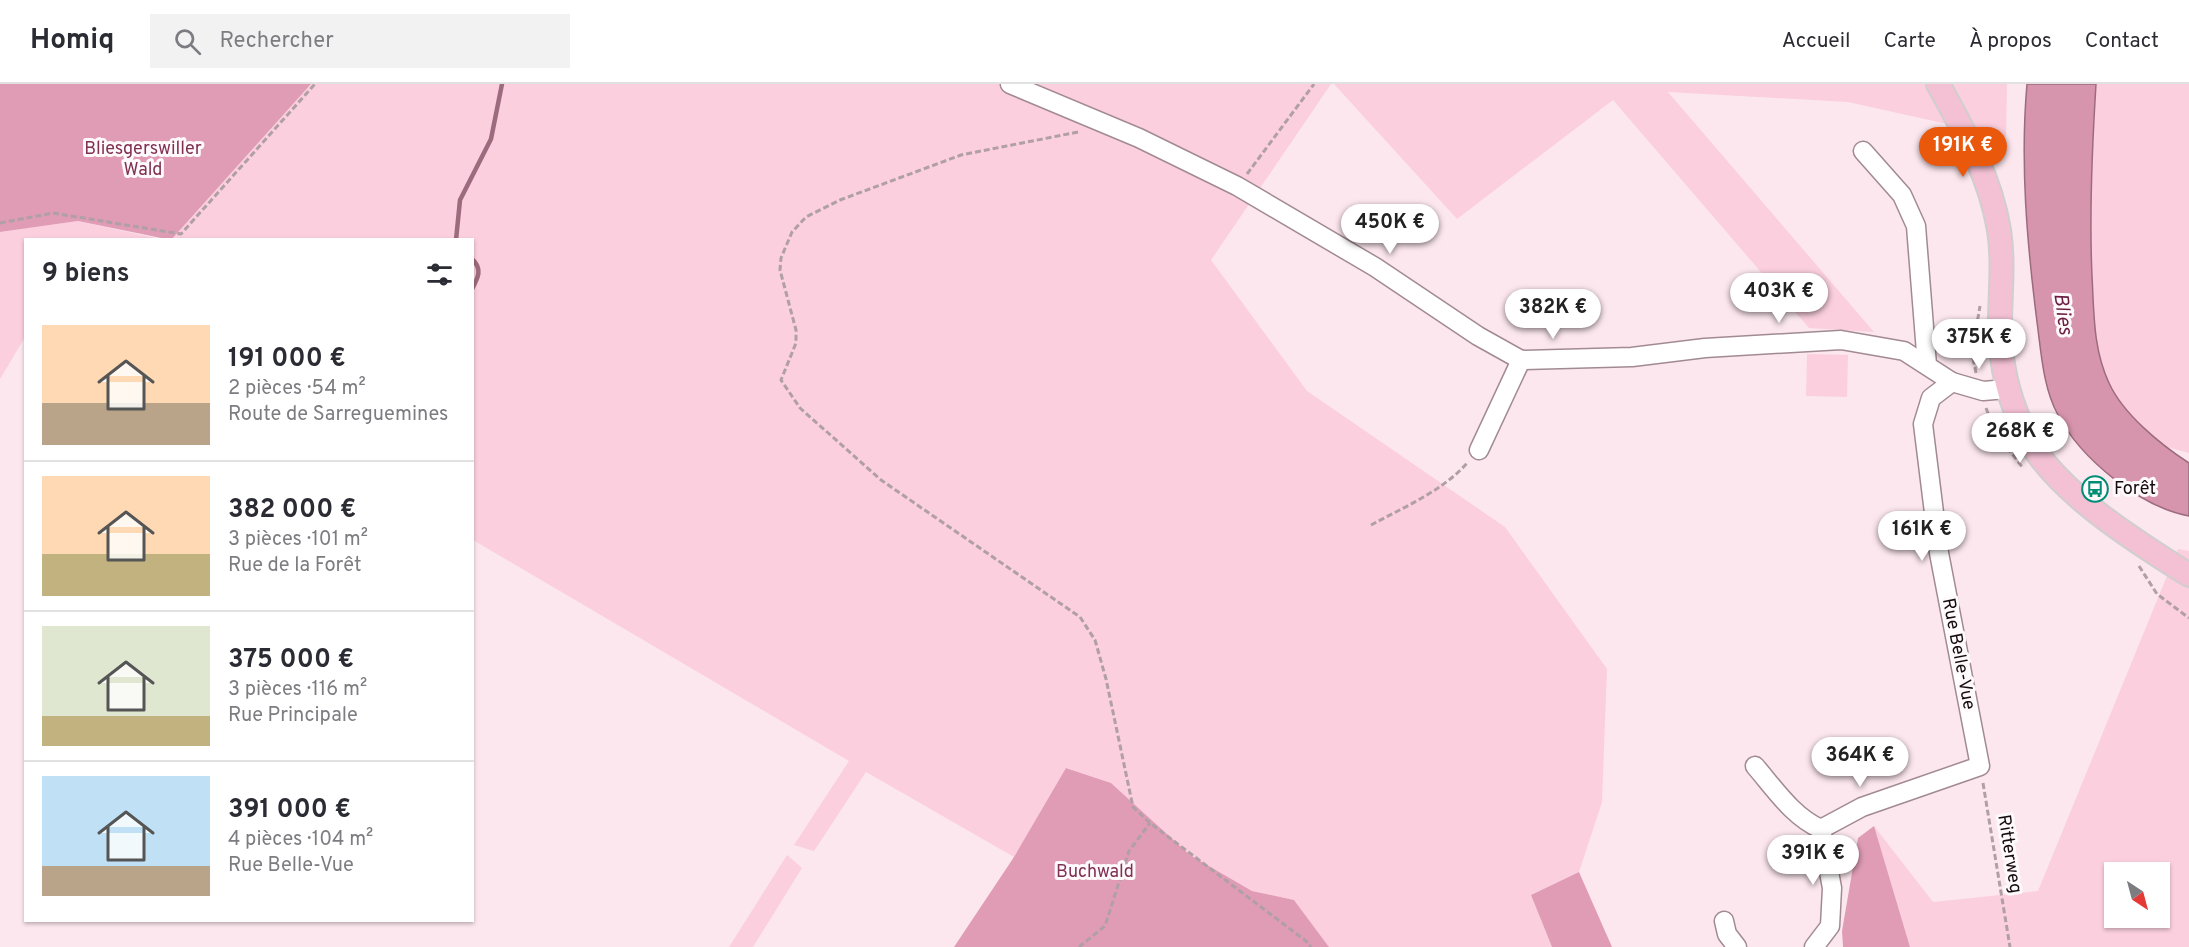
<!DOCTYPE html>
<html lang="fr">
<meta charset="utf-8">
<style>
:root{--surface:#fff;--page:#f2f2f3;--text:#2b2b33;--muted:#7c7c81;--line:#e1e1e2;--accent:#ea580c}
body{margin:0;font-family:Overpass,sans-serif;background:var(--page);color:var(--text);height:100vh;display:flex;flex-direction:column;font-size:22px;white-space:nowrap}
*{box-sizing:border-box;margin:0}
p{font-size:20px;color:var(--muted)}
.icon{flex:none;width:33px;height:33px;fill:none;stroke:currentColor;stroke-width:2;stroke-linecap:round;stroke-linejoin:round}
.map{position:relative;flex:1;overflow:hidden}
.drawer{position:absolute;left:24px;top:154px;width:450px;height:684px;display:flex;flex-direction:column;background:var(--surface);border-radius:0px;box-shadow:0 2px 4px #0004}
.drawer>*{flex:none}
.needle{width:39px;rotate:144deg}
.fabs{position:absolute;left:2104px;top:778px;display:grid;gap:12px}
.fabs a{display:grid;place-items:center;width:66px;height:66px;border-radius:0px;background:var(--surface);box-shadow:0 2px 4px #0004;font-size:30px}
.price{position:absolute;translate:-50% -51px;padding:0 14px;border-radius:21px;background:#fff;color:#222;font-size:20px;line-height:39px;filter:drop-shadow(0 2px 3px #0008)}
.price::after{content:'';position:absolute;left:50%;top:36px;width:18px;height:14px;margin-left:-9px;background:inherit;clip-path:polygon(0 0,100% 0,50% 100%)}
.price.on{background:var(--accent);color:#fff}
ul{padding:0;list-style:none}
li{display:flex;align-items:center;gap:18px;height:150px;padding:0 18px}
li+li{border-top:2px solid var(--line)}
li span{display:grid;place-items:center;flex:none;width:168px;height:120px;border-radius:0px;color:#555}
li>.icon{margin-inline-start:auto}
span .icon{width:72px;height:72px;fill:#fffc;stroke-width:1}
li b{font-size:26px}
h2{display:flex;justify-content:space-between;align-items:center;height:72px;padding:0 18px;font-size:26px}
header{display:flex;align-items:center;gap:36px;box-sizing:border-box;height:84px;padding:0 30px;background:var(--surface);border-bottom:2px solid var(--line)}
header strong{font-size:28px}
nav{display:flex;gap:33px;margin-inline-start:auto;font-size:21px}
.search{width:420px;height:54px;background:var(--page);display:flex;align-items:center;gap:15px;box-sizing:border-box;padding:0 21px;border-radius:0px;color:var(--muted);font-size:22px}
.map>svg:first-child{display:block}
.green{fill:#fbcfde;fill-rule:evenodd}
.forest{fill:#e09cb5}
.water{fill:#d794ad;stroke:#9d6b7e;stroke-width:1.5}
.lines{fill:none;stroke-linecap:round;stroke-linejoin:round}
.stream{stroke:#9d6b7e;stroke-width:4.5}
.minor-casing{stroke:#a28a92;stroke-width:21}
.major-casing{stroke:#d0cecf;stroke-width:26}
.path{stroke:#b09fa5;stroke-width:3;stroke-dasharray:6 3;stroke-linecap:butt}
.minor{stroke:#fff;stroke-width:18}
.major{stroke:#f4c1d4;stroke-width:22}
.labels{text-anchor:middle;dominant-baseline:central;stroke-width:6;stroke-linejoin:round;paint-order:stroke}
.park-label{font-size:18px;fill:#803053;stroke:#fef9fb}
.poi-label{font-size:18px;fill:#150c0f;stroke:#fef9fb;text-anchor:start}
.street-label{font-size:18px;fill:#150c0f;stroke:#fef9fb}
.water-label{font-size:20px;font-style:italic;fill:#6a1b40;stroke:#fef9fb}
</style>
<header>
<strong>Homiq</strong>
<div class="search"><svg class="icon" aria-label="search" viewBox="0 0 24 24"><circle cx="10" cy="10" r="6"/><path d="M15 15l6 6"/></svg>Rechercher</div>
<nav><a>Accueil</a><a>Carte</a><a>À propos</a><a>Contact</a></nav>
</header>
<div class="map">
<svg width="2189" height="863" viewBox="0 0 2189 863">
<rect width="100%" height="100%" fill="#fce7ee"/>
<g class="green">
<polygon points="311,0 1331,0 1211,176 1307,307 1505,443 1607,585 1602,718 1579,788 1531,811 1552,863 1329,863 1294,816 1252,807 1190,771 1111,699 1067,684 1014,773 866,688 814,767 794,761 849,677 473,456 472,156 171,156"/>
<polygon points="1334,0 2007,0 2006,53 1848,18 1668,8 1874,248 1809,244 1613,16 1457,135"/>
<polygon points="2085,0 2189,0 2189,369 2155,360 2103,300 2087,212"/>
<polygon points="78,137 165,156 26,156 25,253 0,295 0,148"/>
<polygon points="1807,270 1848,271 1847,313 1806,312"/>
<path d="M 2178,465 L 2189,467 L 2189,863 L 1910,863 L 1874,742 L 1933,818 L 2038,807 ZM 2115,789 L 2160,789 L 2160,834 L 2115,834 Z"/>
<polygon points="787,771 802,784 753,863 729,863"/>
</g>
<g class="forest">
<polygon points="0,0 311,0 171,156 78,137 0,148"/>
<polygon points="1066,684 1111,699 1190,771 1252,807 1294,816 1329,863 954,863 1014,773"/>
<polygon points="1874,742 1910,863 1843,863 1842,847 1858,754"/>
<polygon points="1579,788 1612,863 1552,863 1531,811"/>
</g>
<path class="water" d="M 2027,0 L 2096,0 C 2092,64 2089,127 2092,192 C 2094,228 2093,265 2109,299 C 2123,330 2161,361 2189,379 L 2189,432 C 2140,423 2081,375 2058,331 C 2043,304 2041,267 2037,238 C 2027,159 2020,79 2027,0 Z"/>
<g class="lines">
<g class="stream">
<polyline points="456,156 460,116 491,55 502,0"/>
<path d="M 472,175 C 483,185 478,194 472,205"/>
</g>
<g class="minor-casing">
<g id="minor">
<polyline points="1010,0 1139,54 1237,102 1375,183 1478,252 1521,276 1632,273 1705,264 1841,256 1904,267 1952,298 1983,307 2007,305"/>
<polyline points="1863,67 1902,111 1916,142 1927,281"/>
<polyline points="1479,366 1521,276"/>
<path d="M 1755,682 C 1774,704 1793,733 1821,745 L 1862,723 L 1980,682 L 1939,469 L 1923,340 L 1931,314 L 1952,298"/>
<polyline points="1724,837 1727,850 1737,863"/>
<polyline points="1814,863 1830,842 1832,804 1821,745"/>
</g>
</g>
<g class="major-casing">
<path id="major" d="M 1938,0 C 1964,47 1990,92 1999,146 C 2004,178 2000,209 2000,241 C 2000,281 2009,319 2028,354 C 2056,408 2138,459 2189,491"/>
</g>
<g class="path">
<polyline points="1078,48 961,71 840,116 806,133 792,148 781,174 780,186 796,246 796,259 781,296 800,324 881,396 1080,533 1095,556 1106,595 1133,723 1150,739 1306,857 1311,863"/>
<polyline points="1247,90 1314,0"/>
<polyline points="0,139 53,129 181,150 315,0"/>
<polyline points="1976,289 1972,269 1980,222"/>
<polyline points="1986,324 1996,349 2023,384"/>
<path d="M 1371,441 C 1404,423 1443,407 1468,378"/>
<polyline points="2139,482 2157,510 2189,534"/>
<polyline points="1983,699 2010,863"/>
<polyline points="1079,863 1105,842 1129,767 1150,739"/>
</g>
<use href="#minor" class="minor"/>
<use href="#major" class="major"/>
</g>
<defs>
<g id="bus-ring" transform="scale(1.35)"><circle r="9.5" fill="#fef9fb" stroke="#008d76" stroke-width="1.5"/><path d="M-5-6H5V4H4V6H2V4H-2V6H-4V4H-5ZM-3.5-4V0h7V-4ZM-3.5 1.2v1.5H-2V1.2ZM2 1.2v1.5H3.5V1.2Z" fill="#008d76"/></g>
</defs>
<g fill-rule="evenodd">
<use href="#bus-ring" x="2095" y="405"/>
</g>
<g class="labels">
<g class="park-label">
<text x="143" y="65">Bliesgerswiller<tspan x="143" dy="21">Wald</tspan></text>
<text x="1095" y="788">Buchwald</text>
</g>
<g class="poi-label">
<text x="2114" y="405">Forêt</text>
</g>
<g class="street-label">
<text transform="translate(1958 570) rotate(79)">Rue Belle-Vue</text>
<text transform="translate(2009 770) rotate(81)">Ritterweg</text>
</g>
<g class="water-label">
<text transform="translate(2062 230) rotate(82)">Blies</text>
</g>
</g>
</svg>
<div class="fabs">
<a><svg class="needle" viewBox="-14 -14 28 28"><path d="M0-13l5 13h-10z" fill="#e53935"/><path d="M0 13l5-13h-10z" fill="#7c7c81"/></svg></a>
</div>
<b class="price on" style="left:1963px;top:94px">191K €</b>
<b class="price" style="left:1390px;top:171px">450K €</b>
<b class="price" style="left:1779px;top:240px">403K €</b>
<b class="price" style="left:1553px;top:256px">382K €</b>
<b class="price" style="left:1979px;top:286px">375K €</b>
<b class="price" style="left:2020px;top:380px">268K €</b>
<b class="price" style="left:1922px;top:478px">161K €</b>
<b class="price" style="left:1860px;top:704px">364K €</b>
<b class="price" style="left:1813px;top:802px">391K €</b>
<section class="drawer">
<h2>9 biens<svg class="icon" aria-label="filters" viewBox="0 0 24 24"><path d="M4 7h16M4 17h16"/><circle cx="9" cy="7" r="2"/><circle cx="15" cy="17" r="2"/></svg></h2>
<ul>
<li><span style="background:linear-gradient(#ffd9b3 65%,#b9a48a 0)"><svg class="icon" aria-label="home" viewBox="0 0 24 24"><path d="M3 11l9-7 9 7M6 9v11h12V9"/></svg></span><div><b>191 000 €</b><p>2 pièces · 54 m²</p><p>Route de Sarreguemines</p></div></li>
<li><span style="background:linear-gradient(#ffd9b3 65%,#c2b280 0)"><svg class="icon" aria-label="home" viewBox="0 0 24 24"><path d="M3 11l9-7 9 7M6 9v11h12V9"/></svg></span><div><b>382 000 €</b><p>3 pièces · 101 m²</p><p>Rue de la Forêt</p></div></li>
<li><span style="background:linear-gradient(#dfe7d0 75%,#c2b280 0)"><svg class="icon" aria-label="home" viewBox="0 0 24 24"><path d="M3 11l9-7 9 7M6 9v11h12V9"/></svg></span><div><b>375 000 €</b><p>3 pièces · 116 m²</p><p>Rue Principale</p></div></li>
<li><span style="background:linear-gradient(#bfe0f5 75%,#b9a48a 0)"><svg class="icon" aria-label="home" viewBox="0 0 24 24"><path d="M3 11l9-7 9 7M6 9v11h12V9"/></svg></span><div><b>391 000 €</b><p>4 pièces · 104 m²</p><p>Rue Belle-Vue</p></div></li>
</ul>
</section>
</div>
